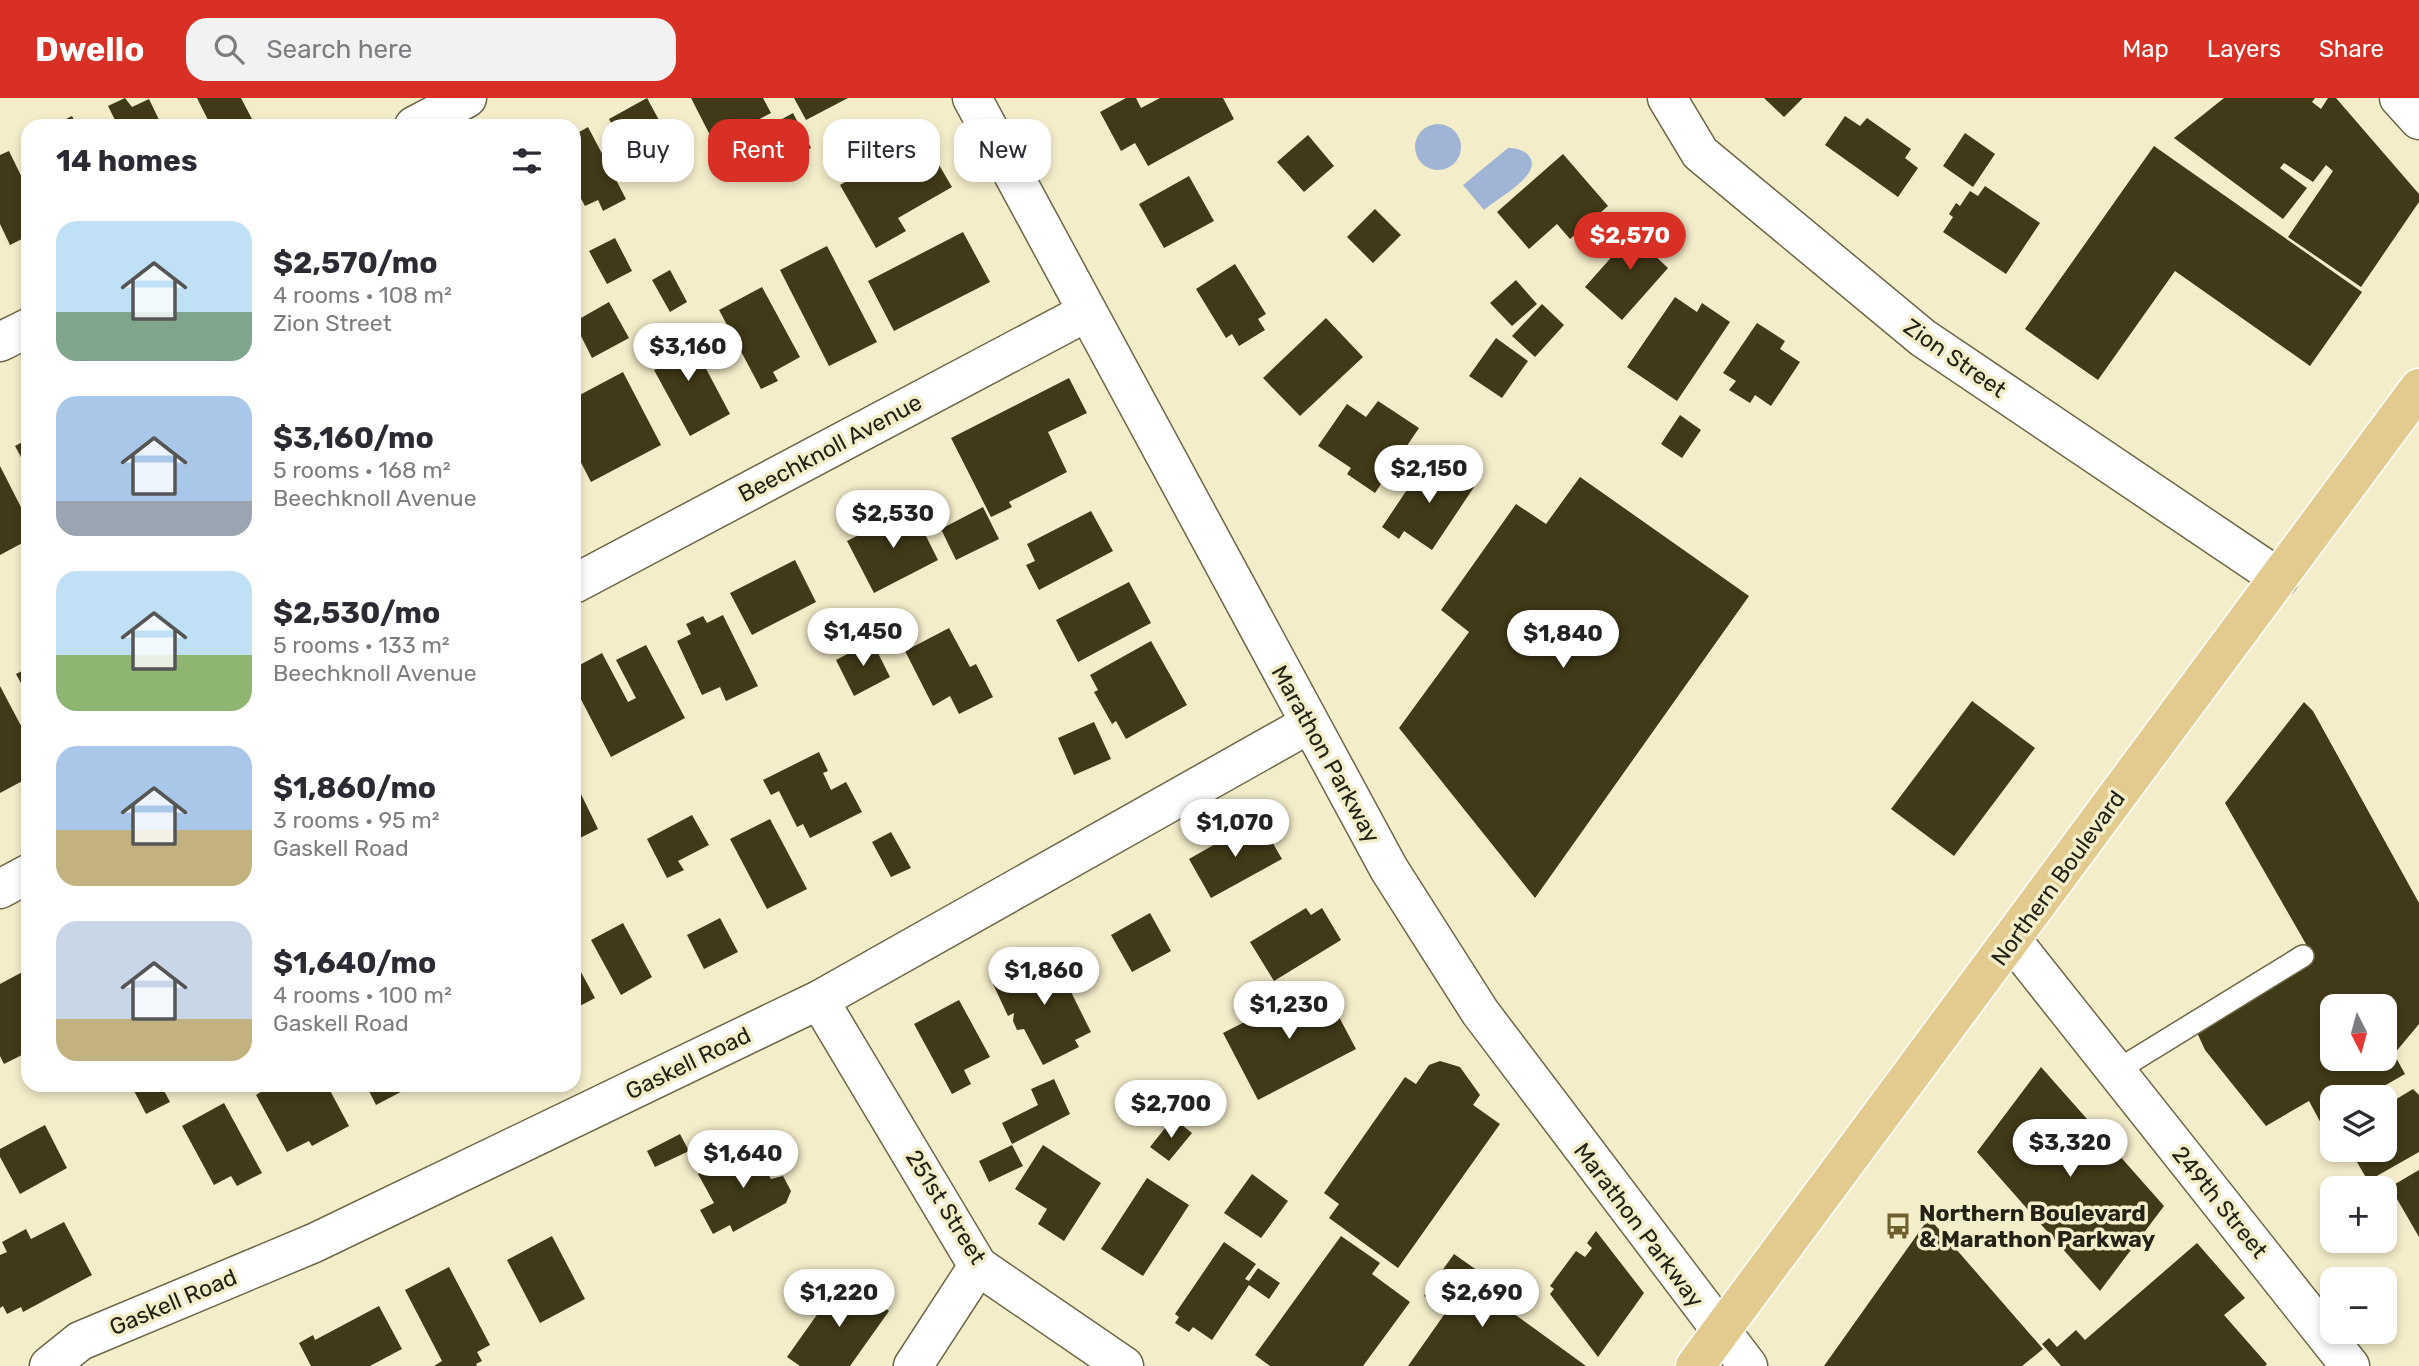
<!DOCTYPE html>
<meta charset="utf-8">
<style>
:root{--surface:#fff;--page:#f2f2f3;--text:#2b2b33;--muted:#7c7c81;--accent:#d93025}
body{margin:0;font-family:Rubik,sans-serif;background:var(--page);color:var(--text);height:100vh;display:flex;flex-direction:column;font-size:26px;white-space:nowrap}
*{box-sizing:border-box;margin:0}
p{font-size:23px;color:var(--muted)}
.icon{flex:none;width:38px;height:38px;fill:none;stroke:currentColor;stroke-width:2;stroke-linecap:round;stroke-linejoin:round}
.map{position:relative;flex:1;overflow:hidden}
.drawer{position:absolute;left:21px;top:21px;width:560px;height:973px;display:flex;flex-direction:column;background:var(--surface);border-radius:21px;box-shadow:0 4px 10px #0003}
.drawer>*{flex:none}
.banner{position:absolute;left:602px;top:21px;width:665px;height:63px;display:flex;gap:14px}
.needle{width:46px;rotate:174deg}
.fabs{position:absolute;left:2320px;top:896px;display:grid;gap:14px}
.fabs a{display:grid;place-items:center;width:77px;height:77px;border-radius:14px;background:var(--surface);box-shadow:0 4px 10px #0003;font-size:35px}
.price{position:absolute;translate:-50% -60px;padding:0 16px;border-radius:24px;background:#fff;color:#222;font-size:23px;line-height:46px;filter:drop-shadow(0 2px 4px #0008)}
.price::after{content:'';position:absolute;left:50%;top:42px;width:21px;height:16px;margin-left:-10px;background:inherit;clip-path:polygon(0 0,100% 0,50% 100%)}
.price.selected{background:var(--accent);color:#fff}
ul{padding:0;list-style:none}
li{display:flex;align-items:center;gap:21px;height:175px;padding:0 35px}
li span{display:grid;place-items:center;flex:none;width:196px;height:140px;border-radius:21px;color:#555}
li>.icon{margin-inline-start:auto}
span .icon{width:84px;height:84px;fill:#fffc;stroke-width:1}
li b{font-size:30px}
h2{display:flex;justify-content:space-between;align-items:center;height:84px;padding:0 35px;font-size:30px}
.chip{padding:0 24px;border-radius:21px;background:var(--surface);box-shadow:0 4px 10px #0003;font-size:24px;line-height:63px}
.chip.selected{background:var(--accent);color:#fff}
header{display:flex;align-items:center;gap:42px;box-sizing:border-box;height:98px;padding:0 35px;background:var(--accent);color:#fff}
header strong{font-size:33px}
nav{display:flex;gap:38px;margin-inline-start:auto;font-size:24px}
.search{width:490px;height:63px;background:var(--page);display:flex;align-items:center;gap:18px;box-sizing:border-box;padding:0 24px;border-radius:21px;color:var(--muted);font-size:26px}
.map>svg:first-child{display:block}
.water{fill:#a0b5d5}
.building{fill:#413a18;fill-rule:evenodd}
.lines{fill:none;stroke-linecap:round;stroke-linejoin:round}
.lane-casing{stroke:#6d6647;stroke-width:24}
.street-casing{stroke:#6d6647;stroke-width:41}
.secondary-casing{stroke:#6d6647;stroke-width:41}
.primary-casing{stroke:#fff;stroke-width:41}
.lane{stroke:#fff;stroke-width:21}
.street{stroke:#fff;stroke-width:38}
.secondary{stroke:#fff;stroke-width:38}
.primary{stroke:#e3ca8e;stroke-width:38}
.labels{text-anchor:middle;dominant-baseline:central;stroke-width:7;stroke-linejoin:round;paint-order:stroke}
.street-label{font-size:23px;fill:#242215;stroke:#f4edca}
.poi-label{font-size:23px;font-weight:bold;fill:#242215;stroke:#f4edca;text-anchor:start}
</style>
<header>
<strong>Dwello</strong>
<div class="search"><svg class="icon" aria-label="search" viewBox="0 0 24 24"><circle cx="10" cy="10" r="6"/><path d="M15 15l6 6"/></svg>Search here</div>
<nav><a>Map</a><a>Layers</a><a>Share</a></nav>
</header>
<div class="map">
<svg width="2419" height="1268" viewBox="0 0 2419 1268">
<rect width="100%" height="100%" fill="#f4edca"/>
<g class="water">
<circle cx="1438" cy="49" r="23"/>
<path d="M 1508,50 C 1522,49 1540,60 1528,76 C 1518,90 1497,101 1484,112 L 1463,87 Z"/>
</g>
<g class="building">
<polygon points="125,0 132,9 149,1 162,28 118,28 108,8"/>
<polygon points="197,0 241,0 253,23 243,28 211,28"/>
<polygon points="647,0 679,59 641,79 609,21"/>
<polygon points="691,0 763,0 771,15 752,25 763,45 741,57 729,36 714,45"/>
<polygon points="794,0 848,0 806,22"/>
<polygon points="1126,0 1136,0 1141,10 1160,0 1223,0 1234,21 1148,68 1135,45 1121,53 1100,14"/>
<polygon points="1764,0 1803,0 1784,19"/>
<polygon points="2224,0 2315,0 2312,4 2321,11 2328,0 2336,0 2419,96 2419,104 2361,189 2288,139 2333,73 2326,67 2313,84 2284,65 2280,70 2307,90 2283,121 2174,40"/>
<polygon points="793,15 811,50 791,60 773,26"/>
<polygon points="72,18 77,28 52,28"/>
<polygon points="1845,18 1860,28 1867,20 1911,51 1905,60 1918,70 1898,99 1825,47"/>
<polygon points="588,29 626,101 603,113 598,102 585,108 574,88 574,37"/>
<polygon points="1965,35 1995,56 1973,89 1943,68"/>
<polygon points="1308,37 1334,68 1304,94 1277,64"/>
<polygon points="2154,48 2362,194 2310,268 2175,173 2098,282 2025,231"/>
<polygon points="929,50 952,89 898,120 906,133 876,150 840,87 893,57 899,66"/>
<polygon points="9,53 28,92 28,138 10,147 0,126 0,57"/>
<polygon points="1563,56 1608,108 1570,141 1557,126 1529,151 1497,114"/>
<polygon points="1189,78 1214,123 1164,150 1139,106"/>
<polygon points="1985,88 2040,125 2006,176 1943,134 1953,119 1949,116 1956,105 1960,108 1970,93 1978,98"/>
<polygon points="1375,111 1401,137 1373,165 1347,139"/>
<polygon points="1651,122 1666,135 1650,153 1668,170 1622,222 1585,189 1631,137 1634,141"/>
<polygon points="963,134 990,184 894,233 868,183"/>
<polygon points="615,140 632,173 607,186 589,153"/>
<polygon points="827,148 877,244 829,268 780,172"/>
<polygon points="1235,166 1266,216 1258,221 1265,232 1239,248 1232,236 1226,240 1196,191"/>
<polygon points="670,172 687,204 670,214 652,182"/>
<polygon points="1516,182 1537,206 1512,228 1490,205"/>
<polygon points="762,189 800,259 773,274 778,283 761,291 719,212"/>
<polygon points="1675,199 1697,214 1702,205 1730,224 1677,303 1627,269"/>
<polygon points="609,204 629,240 592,260 574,224"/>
<polygon points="1542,206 1564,227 1535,259 1512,238"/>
<polygon points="1326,220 1363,259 1300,318 1263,280"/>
<polygon points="1757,225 1785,243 1780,251 1800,264 1771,308 1755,297 1750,305 1729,292 1736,283 1723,275"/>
<polygon points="685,231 730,316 690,338 654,272 660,269 650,250"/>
<polygon points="1496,240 1528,263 1502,300 1469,278"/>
<polygon points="623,274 661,347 591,384 574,351 574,300"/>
<polygon points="1069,280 1087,315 1048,334 1067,374 1009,404 1012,409 991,419 951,340"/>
<polygon points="1378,303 1419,330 1375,395 1347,376 1351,370 1318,348 1347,306 1366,319"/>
<polygon points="1680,317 1701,332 1682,360 1661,346"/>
<polygon points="28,341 28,372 15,348"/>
<polygon points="1429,359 1474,389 1432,452 1404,433 1399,441 1382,429"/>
<polygon points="0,368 28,423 28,442 0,457"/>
<polygon points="1580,379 1749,498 1535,800 1399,630 1469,534 1441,512 1516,406 1546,426"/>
<polygon points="983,409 999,441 956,462 941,431"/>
<polygon points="912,410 938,462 874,495 847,443"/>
<polygon points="1091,413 1113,453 1039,492 1026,467 1035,463 1027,446"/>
<polygon points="795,462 816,504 752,537 730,495"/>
<polygon points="1129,484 1151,525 1078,564 1056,522"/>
<polygon points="723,517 758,588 726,603 720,589 702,597 677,543 691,536 686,526 703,518 707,525"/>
<polygon points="949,530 970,569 976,566 993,599 959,616 950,598 933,608 905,553"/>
<polygon points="872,543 890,579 854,598 836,562"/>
<polygon points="1151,543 1187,607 1126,641 1116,623 1112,626 1094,594 1098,592 1090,577"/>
<polygon points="646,547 685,620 611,659 574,588 574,570 602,555 628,604 636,600 616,562"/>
<polygon points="28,570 28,598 16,576"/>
<polygon points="0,588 28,641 28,680 0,695"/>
<polygon points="1972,603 2035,650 1954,758 1891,711"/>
<path d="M 2304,604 L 2313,613 L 2419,805 L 2419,926 L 2394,956 L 2405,976 L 2384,988 L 2387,993 L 2376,999 L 2333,999 L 2333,1023 L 2323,1029 L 2309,1003 L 2266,1028 L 2205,952 L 2194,928 L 2314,860 L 2225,705 ZM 2333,908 L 2385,908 L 2385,961 L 2333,961 Z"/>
<polygon points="1094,624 1111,661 1074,677 1058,640"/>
<polygon points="819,654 828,673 823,675 831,692 846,684 862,714 810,740 803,726 797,729 779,693 771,697 763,682"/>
<polygon points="580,694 598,731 574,743 574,697"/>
<polygon points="692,717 709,747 678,763 684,772 667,780 647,741"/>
<polygon points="770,721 807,791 767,811 730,741"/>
<polygon points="1259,721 1282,761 1211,800 1189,761"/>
<polygon points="891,734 911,770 891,779 872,744"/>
<polygon points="1306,810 1311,817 1322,810 1341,842 1274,883 1250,844"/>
<polygon points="1150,815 1171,853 1132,874 1111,837"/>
<polygon points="720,820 738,854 704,871 687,837"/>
<polygon points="623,825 652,879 621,897 591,842"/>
<polygon points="1049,853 1058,872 1065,868 1074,885 1068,888 1091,934 1075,942 1079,949 1043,967 1024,931 1017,932 1013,923 1014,915 1008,918 993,886"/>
<polygon points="574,861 595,900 574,911"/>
<polygon points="28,871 28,954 4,966 0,958 0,886"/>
<polygon points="1321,885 1356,951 1258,1002 1223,935"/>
<polygon points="959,902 990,959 964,972 971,986 952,996 914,926"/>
<polygon points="1440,963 1460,969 1480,997 1473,1007 1500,1026 1398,1170 1329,1120 1339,1106 1324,1095 1405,979 1416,986 1429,967"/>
<polygon points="2041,969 2164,1108 2100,1193 1977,1054"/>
<polygon points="1054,981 1070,1016 1012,1046 1002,1025 1038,1007 1031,991"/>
<polygon points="131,987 161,987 170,1004 146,1016"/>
<polygon points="271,987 327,987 349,1028 312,1048 309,1043 287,1054 256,997"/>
<polygon points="366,987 414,987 376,1007"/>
<polygon points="2413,991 2419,997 2419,1054 2368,1083 2350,1052 2385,1052 2385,1008"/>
<polygon points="224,1005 262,1075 237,1088 231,1078 214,1087 182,1028"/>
<polygon points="1173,1020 1192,1035 1169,1063 1150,1049"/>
<polygon points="45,1027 67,1070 20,1096 0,1059 0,1051"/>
<polygon points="680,1036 689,1053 655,1069 647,1053"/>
<polygon points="768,1044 781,1068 768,1076 771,1081 783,1078 791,1093 786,1105 733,1134 730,1127 713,1136 700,1112 714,1105 698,1076 728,1059 731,1065"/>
<polygon points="1012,1047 1023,1068 989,1084 979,1063"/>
<polygon points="1043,1047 1101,1085 1064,1143 1038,1126 1047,1111 1015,1091"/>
<polygon points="2419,1072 2419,1139 2390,1089"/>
<polygon points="1252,1076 1288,1103 1261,1140 1224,1115"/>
<polygon points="1147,1080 1189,1107 1143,1178 1101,1151"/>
<polygon points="1929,1120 2043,1251 2022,1268 1824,1268"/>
<polygon points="64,1124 92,1177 23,1214 21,1209 7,1216 3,1208 0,1210 0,1157 7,1154 2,1144 26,1131 31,1141"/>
<polygon points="1596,1133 1644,1195 1598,1259 1550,1196 1554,1191 1550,1188 1576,1153 1585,1159 1592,1150 1587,1145"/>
<polygon points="552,1138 585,1201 540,1225 507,1162"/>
<polygon points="1341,1138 1380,1165 1372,1176 1410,1204 1363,1268 1270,1268 1255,1257"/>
<polygon points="1224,1144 1256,1166 1245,1181 1249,1183 1258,1170 1280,1185 1269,1201 1249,1187 1212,1242 1193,1229 1189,1234 1175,1225 1179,1219 1175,1216"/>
<polygon points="2197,1145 2245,1200 2224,1217 2267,1266 2265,1268 2061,1268 2042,1246 2049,1240 2057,1249 2076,1232 2085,1242"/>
<polygon points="1454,1156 1478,1173 1470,1184 1586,1268 1408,1268 1446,1214 1424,1198"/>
<polygon points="449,1169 490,1247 477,1254 482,1263 476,1266 477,1268 434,1268 442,1263 405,1192"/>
<polygon points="843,1180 889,1213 850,1268 800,1268 787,1259"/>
<polygon points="379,1208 402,1251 370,1268 311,1268 299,1245 313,1237 315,1242"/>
</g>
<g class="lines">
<g class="lane-casing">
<polyline id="lane" points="2116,973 2303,858"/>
</g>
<g class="street-casing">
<g id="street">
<polyline points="1667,0 1700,55 1923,240 2279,480"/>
<polyline points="2399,0 2419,22"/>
<polyline points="414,28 467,0"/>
<polyline points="0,244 28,230"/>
<polyline points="574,486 1087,214"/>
<polyline points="0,791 28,776"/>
<polyline points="2012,842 2350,1268"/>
<polyline points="819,902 978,1168 1124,1268"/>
<polyline points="49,1268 80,1243 314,1145 819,902 1309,626"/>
<polyline points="913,1268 978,1168"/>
</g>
</g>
<g class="secondary-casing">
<polyline id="secondary" points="972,0 1389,771 1480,914 1748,1268"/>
</g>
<g class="primary-casing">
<polyline id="primary" points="1695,1268 2419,290"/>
</g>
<use href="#lane" class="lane"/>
<use href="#street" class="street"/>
<use href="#secondary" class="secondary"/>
<use href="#primary" class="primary"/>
</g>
<defs>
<g id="bus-bare" transform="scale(2.1)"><path d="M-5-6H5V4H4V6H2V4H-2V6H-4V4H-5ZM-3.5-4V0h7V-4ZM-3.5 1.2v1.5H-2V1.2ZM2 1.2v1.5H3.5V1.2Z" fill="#6d602d" stroke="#f4edca" stroke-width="2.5" paint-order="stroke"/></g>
</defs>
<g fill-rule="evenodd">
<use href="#bus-bare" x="1898" y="1128"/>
</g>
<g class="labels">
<g class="street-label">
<text transform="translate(1955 260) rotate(35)">Zion Street</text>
<text transform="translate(830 350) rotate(-28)">Beechknoll Avenue</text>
<text transform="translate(1326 656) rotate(61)">Marathon Parkway</text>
<text transform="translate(2058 780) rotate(-54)">Northern Boulevard</text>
<text transform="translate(688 965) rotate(-26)">Gaskell Road</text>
<text transform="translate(2220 1104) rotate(51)">249th Street</text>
<text transform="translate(946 1109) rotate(58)">251st Street</text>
<text transform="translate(1639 1127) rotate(53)">Marathon Parkway</text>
<text transform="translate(173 1204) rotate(-23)">Gaskell Road</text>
</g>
<g class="poi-label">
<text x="1919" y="1115">Northern Boulevard<tspan x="1919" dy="26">&amp; Marathon Parkway</tspan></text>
</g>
</g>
</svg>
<div class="fabs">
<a><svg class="needle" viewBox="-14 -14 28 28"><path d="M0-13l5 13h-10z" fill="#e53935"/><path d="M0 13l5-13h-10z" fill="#7c7c81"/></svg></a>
<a><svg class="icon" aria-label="layers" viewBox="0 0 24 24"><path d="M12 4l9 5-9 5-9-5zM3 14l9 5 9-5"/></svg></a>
<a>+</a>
<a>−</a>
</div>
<b class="price selected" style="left:1630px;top:174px">$2,570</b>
<b class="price" style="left:688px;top:285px">$3,160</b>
<b class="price" style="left:1429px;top:407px">$2,150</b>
<b class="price" style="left:893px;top:452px">$2,530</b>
<b class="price" style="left:863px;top:570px">$1,450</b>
<b class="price" style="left:1563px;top:572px">$1,840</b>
<b class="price" style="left:1235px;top:761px">$1,070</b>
<b class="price" style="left:1044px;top:909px">$1,860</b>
<b class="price" style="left:1289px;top:943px">$1,230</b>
<b class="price" style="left:1171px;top:1042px">$2,700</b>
<b class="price" style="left:2070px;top:1081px">$3,320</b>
<b class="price" style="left:743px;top:1092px">$1,640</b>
<b class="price" style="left:839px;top:1231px">$1,220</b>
<b class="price" style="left:1482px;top:1231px">$2,690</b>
<div class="banner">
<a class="chip">Buy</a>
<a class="chip selected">Rent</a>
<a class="chip">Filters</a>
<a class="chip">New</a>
</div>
<section class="drawer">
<h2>14 homes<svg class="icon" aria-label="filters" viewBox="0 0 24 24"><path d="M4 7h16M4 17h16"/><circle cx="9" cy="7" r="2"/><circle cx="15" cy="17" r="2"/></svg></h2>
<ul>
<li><span style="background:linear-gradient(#bfe0f5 65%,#7fa58c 0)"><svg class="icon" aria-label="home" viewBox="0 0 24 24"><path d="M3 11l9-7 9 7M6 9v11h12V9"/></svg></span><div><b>$2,570/mo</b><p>4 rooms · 108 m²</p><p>Zion Street</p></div></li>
<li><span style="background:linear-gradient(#a9c7e8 75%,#9aa5b1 0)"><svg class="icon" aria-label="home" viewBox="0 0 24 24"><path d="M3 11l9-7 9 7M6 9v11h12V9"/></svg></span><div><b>$3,160/mo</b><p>5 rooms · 168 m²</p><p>Beechknoll Avenue</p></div></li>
<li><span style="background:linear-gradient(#bfe0f5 60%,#8fb573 0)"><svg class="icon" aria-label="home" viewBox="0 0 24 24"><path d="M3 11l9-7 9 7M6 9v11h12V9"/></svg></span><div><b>$2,530/mo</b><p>5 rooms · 133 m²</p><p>Beechknoll Avenue</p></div></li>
<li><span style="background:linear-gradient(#a9c7e8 60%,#c2b280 0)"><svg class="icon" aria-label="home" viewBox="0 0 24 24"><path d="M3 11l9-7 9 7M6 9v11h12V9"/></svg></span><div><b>$1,860/mo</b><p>3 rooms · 95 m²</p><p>Gaskell Road</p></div></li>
<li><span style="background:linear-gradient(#c9d6e8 70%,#c2b280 0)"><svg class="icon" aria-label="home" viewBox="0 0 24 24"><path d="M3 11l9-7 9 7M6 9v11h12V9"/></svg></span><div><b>$1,640/mo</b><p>4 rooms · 100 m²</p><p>Gaskell Road</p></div></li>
</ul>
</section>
</div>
